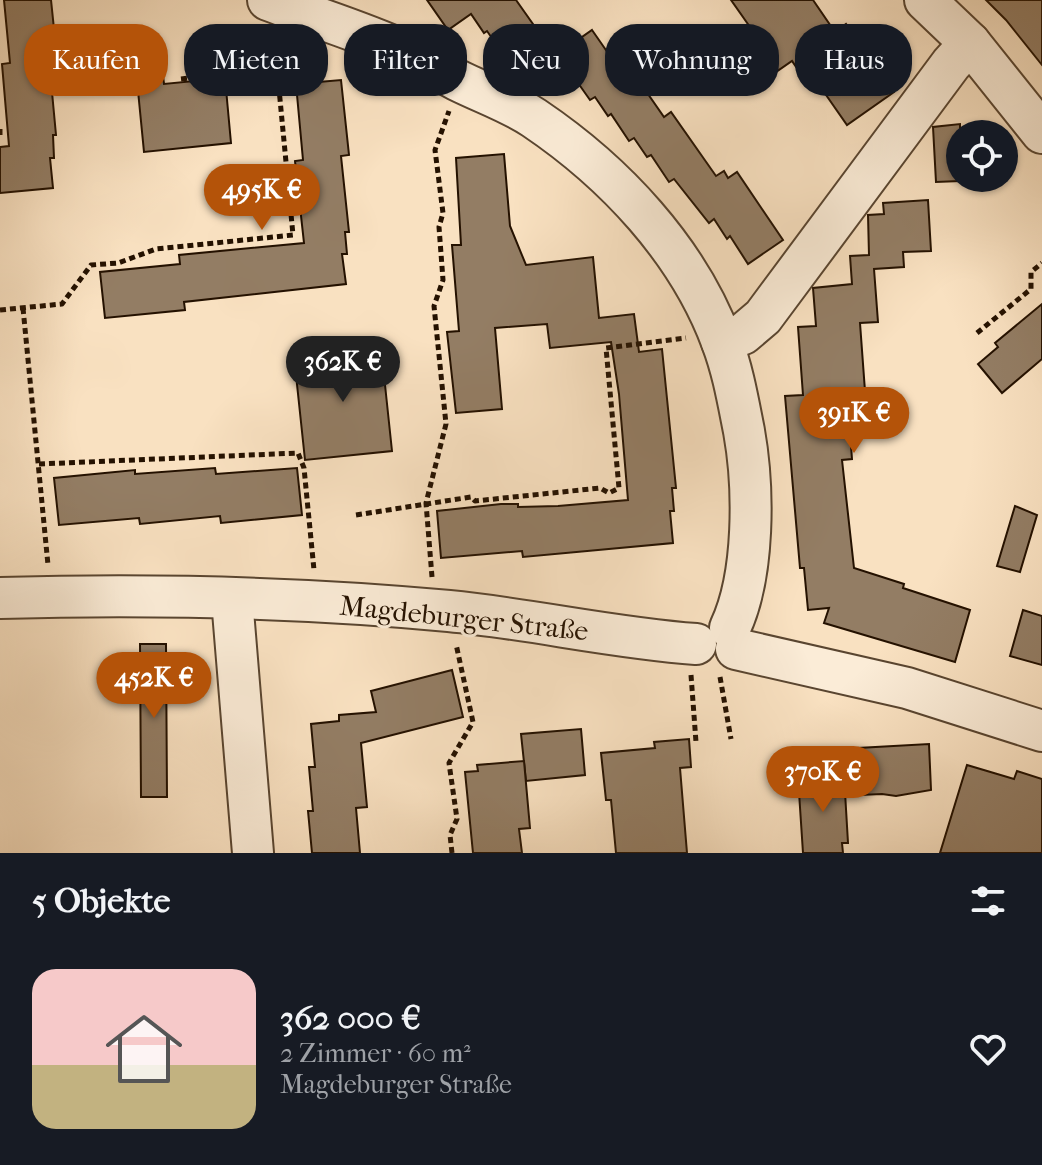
<!DOCTYPE html>
<html lang="de">
<meta charset="utf-8">
<style>
:root{--surface:#171b24;--page:#242831;--text:#f1f3f6;--muted:#9ea1a6;--accent:#b45309}
body{margin:0;font-family:"IM FELL French Canon",serif;background:var(--page);color:var(--text);height:100vh;display:flex;flex-direction:column;font-size:30px;white-space:nowrap}
*{box-sizing:border-box;margin:0}
p{font-size:26px;color:var(--muted)}
.icon{flex:none;width:44px;height:44px;fill:none;stroke:currentColor;stroke-width:2;stroke-linecap:round;stroke-linejoin:round}
.map{position:relative;height:853px;overflow:hidden}
.details{display:flex;flex-direction:column;background:var(--surface);flex:1}
.details>*{flex:none}
.banner{position:absolute;left:24px;top:24px;width:994px;height:72px;display:flex;gap:16px}
.buttons{position:absolute;left:946px;top:120px;display:grid;gap:16px}
.buttons a{display:grid;place-items:center;width:72px;height:72px;border-radius:50%;background:var(--surface);box-shadow:0 2px 6px #0004;font-size:40px}
.price{position:absolute;translate:-50% -68px;padding:0 18px;border-radius:28px;background:var(--accent);color:#fff;font-size:26px;line-height:52px;filter:drop-shadow(0 2px 4px #0008)}
.price::after{content:'';position:absolute;left:50%;top:48px;width:24px;height:18px;margin-left:-12px;background:inherit;clip-path:polygon(0 0,100% 0,50% 100%)}
.price.active{background:#222;color:#fff}
ul{padding:0;list-style:none}
li{display:flex;align-items:center;gap:24px;height:200px;padding:0 32px}
li span{display:grid;place-items:center;flex:none;width:224px;height:160px;border-radius:24px;color:#555}
li>.icon{margin-inline-start:auto}
span .icon{width:96px;height:96px;fill:#fffc;stroke-width:1}
li b{font-size:34px}
h2{display:flex;justify-content:space-between;align-items:center;height:96px;padding:0 32px;font-size:34px}
.pill{padding:0 28px;border-radius:32px;background:var(--surface);box-shadow:0 2px 6px #0004;font-size:28px;line-height:72px}
.pill.active{background:var(--accent);color:#fff}
.map>svg:first-child{display:block}
.building{fill:#937d64;stroke:#241100;stroke-width:2}
.lines{fill:none;stroke-linecap:round;stroke-linejoin:round}
.minor-casing{stroke:#594530;stroke-width:44}
.path{stroke:#241100;stroke-width:5;stroke-dasharray:6 4;stroke-linecap:butt}
.minor{stroke:#fbecd7;stroke-width:40}
.labels{text-anchor:middle;dominant-baseline:central;stroke-width:6;stroke-linejoin:round;paint-order:stroke}
.street-label{font-size:28px;fill:#241100;stroke:#fbecd7}
</style>
<div class="map">
<svg width="1042" height="853" viewBox="0 0 1042 853">
<rect width="100%" height="100%" fill="#f9e1c1"/>
<filter id="stains"><feTurbulence type="fractalNoise" baseFrequency=".0025" numOctaves="4"/><feColorMatrix values="0 0 0 0 .2 0 0 0 0 .09 0 0 0 0 .02 0 0 0 .5 -.17"/></filter>
<radialGradient id="worn" r=".72"><stop offset=".6" stop-color="#630" stop-opacity="0"/><stop offset="1" stop-color="#630" stop-opacity=".3"/></radialGradient>
<g class="building">
<polygon points="4,0 51,0 57,58 49,60 56,135 53,135 54,158 50,158 53,188 0,193 0,147 9,146 2,64 10,63"/>
<polygon points="427,0 516,0 540,34 506,58 487,31 484,33 471,14 448,30"/>
<polygon points="731,0 813,0 835,32 846,24 894,92 847,125 817,82 815,84 810,76 805,80 792,61 756,86 733,55 757,37"/>
<polygon points="986,0 1042,0 1042,65 1006,20"/>
<polygon points="592,30 608,53 621,45 637,67 632,71 664,117 671,112 716,176 724,171 728,178 737,172 783,240 748,264 730,236 727,239 714,219 709,223 674,179 669,182 651,155 647,157 634,138 629,141 611,114 608,116 595,97 590,100 571,73 568,75 555,56"/>
<polygon points="161,58 164,84 225,78 231,143 144,152 135,60"/>
<polygon points="341,80 349,155 341,156 349,232 345,232 347,254 342,254 346,284 184,302 185,310 105,318 100,272 180,264 179,255 304,243 295,161 303,160 296,84"/>
<polygon points="960,124 960,181 936,182 933,127"/>
<polygon points="504,154 510,226 526,265 593,257 599,318 634,314 639,352 662,349 676,488 672,488 674,511 670,511 673,543 523,557 522,551 441,558 437,511 501,504 518,504 518,507 558,506 628,500 619,394 611,342 550,348 547,324 495,328 502,409 456,413 447,332 459,331 452,245 461,245 456,158"/>
<polygon points="928,200 931,251 903,252 904,267 874,269 878,322 860,323 865,391 847,392 852,459 842,460 854,568 904,584 903,588 970,610 955,662 824,623 829,608 808,610 804,568 800,568 785,396 803,395 798,327 816,326 813,288 852,284 850,256 869,255 868,215 884,214 883,203"/>
<polygon points="1042,304 1042,359 1002,393 978,364 998,347 995,343"/>
<polygon points="381,347 392,451 305,460 294,356"/>
<polygon points="215,468 216,474 297,468 302,515 221,523 220,516 140,524 139,518 59,525 54,478 135,470 135,474"/>
<polygon points="1015,506 1037,515 1020,572 997,566"/>
<polygon points="1023,610 1042,616 1042,665 1010,656"/>
<polygon points="140,644 166,644 167,797 141,797"/>
<polygon points="452,670 463,717 361,743 367,807 356,808 360,853 312,853 308,811 313,811 309,767 315,767 311,724 339,721 339,715 376,712 371,691"/>
<polygon points="581,729 585,775 526,781 521,734"/>
<polygon points="689,739 691,767 680,768 687,853 616,853 611,800 606,800 601,753 655,748 654,742"/>
<polygon points="929,744 931,790 896,796 882,794 860,795 858,748"/>
<polygon points="524,761 530,828 519,829 522,853 473,853 465,772 478,771 477,765"/>
<polygon points="967,765 1014,779 1017,771 1042,779 1042,853 940,853"/>
<polygon points="844,775 848,843 842,843 843,853 803,853 798,777"/>
</g>
<g class="lines">
<g class="minor-casing">
<g id="minor">
<path d="M 268,0 C 313,17 360,31 404,51 C 422,60 439,71 457,80 C 483,93 510,102 534,118 C 614,172 688,250 722,342 C 733,371 738,401 744,431 C 754,487 755,575 730,628"/>
<polyline points="925,0 970,43 1042,133"/>
<polyline points="722,342 743,334 763,317 951,64 970,43"/>
<path d="M 0,598 C 149,594 301,597 449,611 C 532,619 613,638 696,644"/>
<polyline points="232,599 253,853"/>
<polyline points="736,649 907,688 1042,731"/>
</g>
</g>
<g class="path">
<polyline points="181,79 277,68"/>
<polyline points="0,129 0,137"/>
<polyline points="23,308 48,565"/>
<polyline points="0,310 62,304 91,265 118,263 156,249 293,235 277,68 288,43"/>
<polyline points="977,333 1031,289 1031,272 1042,263"/>
<polyline points="39,464 298,453 304,468 314,570"/>
<polyline points="356,515 471,497 475,501 600,488 609,493 619,488 606,348 686,338"/>
<polyline points="432,577 426,503 446,424 434,306 443,280 439,227 443,213 435,150 449,111"/>
<polyline points="691,675 696,742"/>
<polyline points="720,677 731,739"/>
<polyline points="452,853 450,835 457,819 449,763 473,722 456,644"/>
</g>
<use href="#minor" class="minor"/>
</g>
<g class="labels">
<g class="street-label">
<text transform="translate(464 618) rotate(6)">Magdeburger Straße</text>
</g>
</g>
<rect width="100%" height="100%" filter="url(#stains)"/>
<rect width="100%" height="100%" fill="url(#worn)"/>
</svg>
<div class="buttons">
<a><svg class="icon" aria-label="locate" viewBox="0 0 24 24"><circle cx="12" cy="12" r="6"/><path d="M12 2v4M12 18v4M2 12h4M18 12h4"/></svg></a>
</div>
<b class="price" style="left:262px;top:232px">495K €</b>
<b class="price active" style="left:343px;top:404px">362K €</b>
<b class="price" style="left:854px;top:455px">391K €</b>
<b class="price" style="left:154px;top:720px">452K €</b>
<b class="price" style="left:823px;top:814px">370K €</b>
<div class="banner">
<a class="pill active">Kaufen</a>
<a class="pill">Mieten</a>
<a class="pill">Filter</a>
<a class="pill">Neu</a>
<a class="pill">Wohnung</a>
<a class="pill">Haus</a>
</div>
</div>
<section class="details">
<h2>5 Objekte<svg class="icon" aria-label="filters" viewBox="0 0 24 24"><path d="M4 7h16M4 17h16"/><circle cx="9" cy="7" r="2"/><circle cx="15" cy="17" r="2"/></svg></h2>
<ul>
<li><span style="background:linear-gradient(#f6c9c9 60%,#c2b280 0)"><svg class="icon" aria-label="home" viewBox="0 0 24 24"><path d="M3 11l9-7 9 7M6 9v11h12V9"/></svg></span><div><b>362 000 €</b><p>2 Zimmer · 60 m²</p><p>Magdeburger Straße</p></div><svg class="icon" aria-label="heart" viewBox="0 0 24 24"><path d="M12 20l-8-8c-3-5 5-10 8-4 3-6 11-1 8 4z"/></svg></li>
</ul>
</section>
